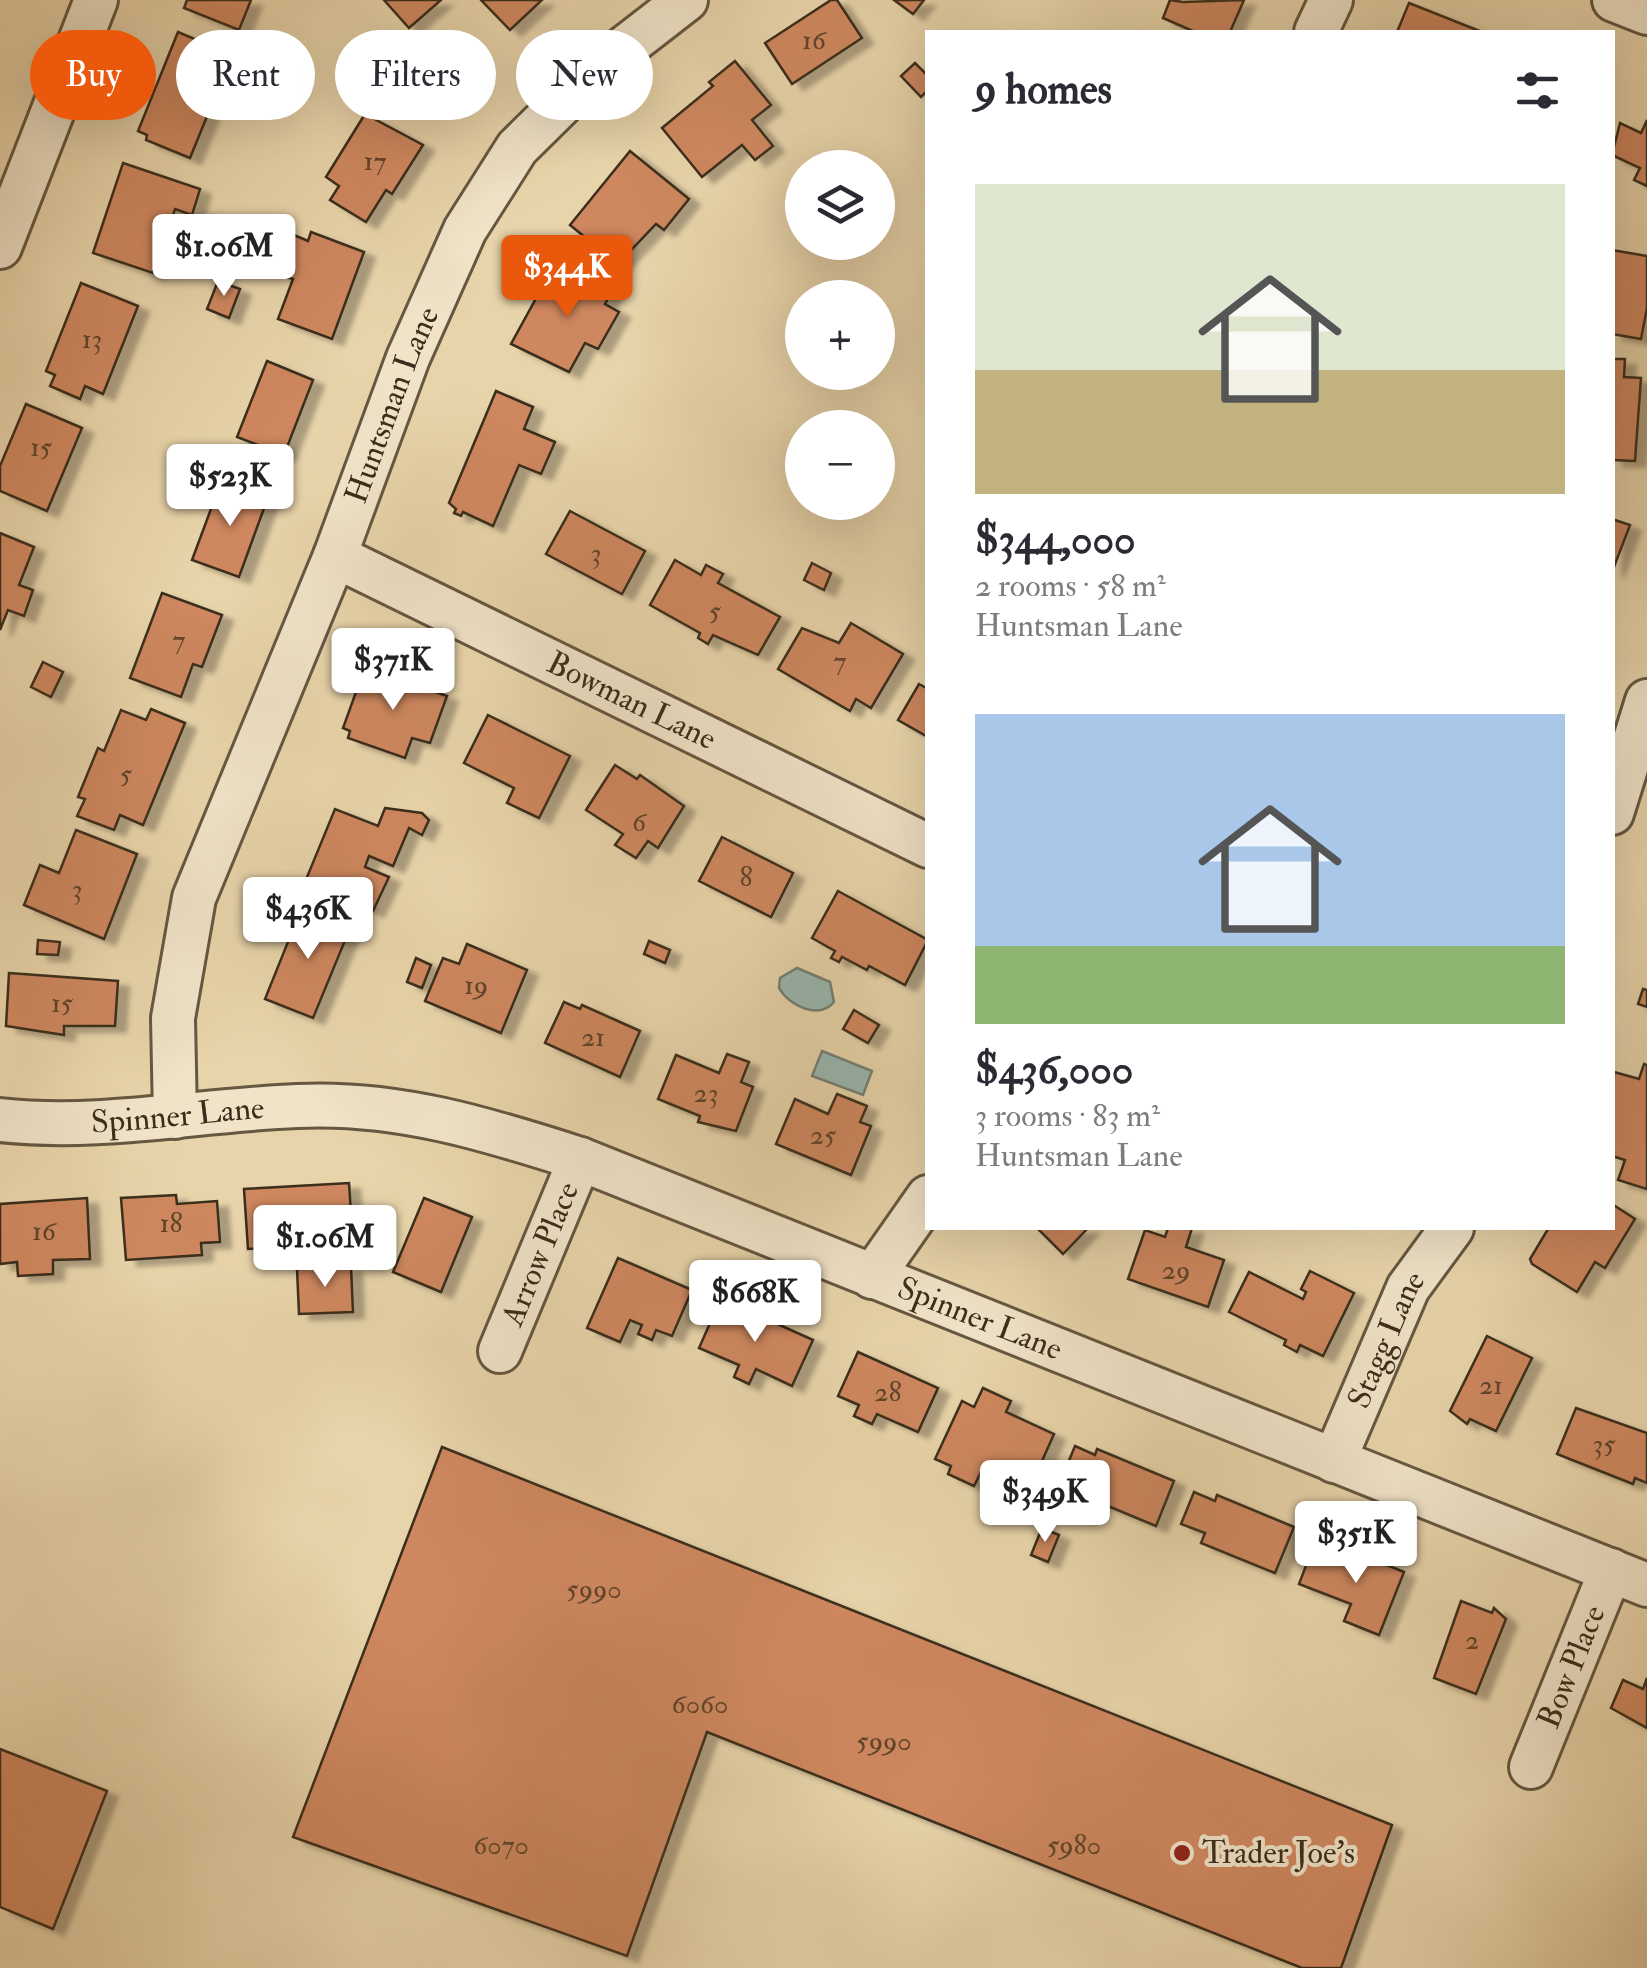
<!DOCTYPE html>
<meta charset="utf-8">
<style>
:root{--surface:#fff;--page:#f7f7f7;--text:#2b2b33;--muted:#7c7c81;--accent:#ea580c}
body{margin:0;font-family:"IM FELL Double Pica",serif;background:var(--page);color:var(--text);height:100vh;display:flex;flex-direction:column;font-size:38px;white-space:nowrap}
*{box-sizing:border-box;margin:0}
p{font-size:32px;color:var(--muted)}
.icon{flex:none;width:55px;height:55px;fill:none;stroke:currentColor;stroke-width:2;stroke-linecap:round;stroke-linejoin:round}
.map{position:relative;flex:1;overflow:hidden}
.panel{position:absolute;left:925px;top:30px;width:690px;height:1200px;display:flex;flex-direction:column;background:var(--surface);border-radius:0px;box-shadow:0 10px 40px #0002}
.panel>*{flex:none}
.hud{position:absolute;left:30px;top:30px;width:745px;height:90px;display:flex;gap:20px}
.buttons{position:absolute;left:785px;top:150px;display:grid;gap:20px}
.buttons a{display:grid;place-items:center;width:110px;height:110px;border-radius:50%;background:var(--surface);box-shadow:0 10px 40px #0002;font-size:50px}
.price{position:absolute;translate:-50% -85px;padding:0 22px;border-radius:10px;background:#fff;color:#222;font-size:32px;line-height:65px;filter:drop-shadow(0 2px 5px #0008)}
.price::after{content:'';position:absolute;left:50%;top:60px;width:30px;height:22px;margin-left:-15px;background:inherit;clip-path:polygon(0 0,100% 0,50% 100%)}
.price.on{background:var(--accent);color:#fff}
ul{padding:0;list-style:none}
li{display:grid;align-content:center;gap:20px;height:530px;padding:0 50px}
li span{display:grid;place-items:center;height:310px;border-radius:0px;color:#555}
li>.icon{margin-inline-start:auto}
span .icon{width:180px;height:180px;fill:#fffc;stroke-width:1}
li b{font-size:42px}
h2{display:flex;justify-content:space-between;align-items:center;height:120px;padding:0 50px;font-size:42px}
.tag{padding:0 35px;border-radius:45px;background:var(--surface);box-shadow:0 10px 40px #0002;font-size:35px;line-height:90px}
.tag.on{background:var(--accent);color:#fff}
.map>svg:first-child{display:block}
.water{fill:#98b7af;stroke:#738074;stroke-width:2.5}
.building{fill:#ce875e;stroke:#3b2d1c;stroke-width:2.5;filter:url(#shadow)}
.lines{fill:none;stroke-linecap:round;stroke-linejoin:round}
.street-casing{stroke:#665740;stroke-width:48}
.street{stroke:#f0e3c8;stroke-width:42}
.poi-dot{fill:#8f2418;stroke:#f0e3c8;stroke-width:4}
.labels{text-anchor:middle;dominant-baseline:central;stroke-width:8;stroke-linejoin:round;paint-order:stroke}
.number-label{font-size:28px;fill:#60442c}
.street-label{font-size:32px;fill:#3b2d1c;stroke:#f0e3c8}
.poi-label{font-size:32px;fill:#3b2d1c;stroke:#f0e3c8;text-anchor:start}
</style>
<div class="map">
<svg width="1647" height="1968" viewBox="0 0 1647 1968">
<defs>
<filter id="shadow"><feDropShadow dx="11" dy="6" stdDeviation="2.5" flood-color="#0004"/></filter>
</defs>
<rect width="100%" height="100%" fill="#e8d4aa"/>
<filter id="stains"><feTurbulence type="fractalNoise" baseFrequency=".002" numOctaves="4"/><feColorMatrix values="0 0 0 0 .2 0 0 0 0 .09 0 0 0 0 .02 0 0 0 .5 -.17"/></filter>
<radialGradient id="worn" r=".72"><stop offset=".6" stop-color="#630" stop-opacity="0"/><stop offset="1" stop-color="#630" stop-opacity=".3"/></radialGradient>
<g class="water">
<path d="M 797,968 L 830,982 L 834,1002 C 819,1020 789,1006 779,988 L 780,978 Z"/>
<polygon points="822,1051 872,1071 863,1095 812,1076"/>
</g>
<g class="building">
<polygon points="187,0 251,0 239,30 184,8"/>
<polygon points="384,0 441,0 409,28"/>
<polygon points="481,0 542,0 510,30"/>
<polygon points="831,0 837,0 862,38 792,84 765,43"/>
<polygon points="894,0 924,0 913,14"/>
<polygon points="1170,0 1183,2 1244,0 1230,32 1195,32 1163,18"/>
<polygon points="1409,3 1482,32 1397,32"/>
<polygon points="178,32 232,55 190,158 146,140 147,135 138,131"/>
<polygon points="735,61 771,105 752,120 773,146 755,160 742,145 702,177 662,128 713,86 709,82"/>
<polygon points="915,63 928,76 928,90 921,97 901,76"/>
<polygon points="365,114 423,145 392,194 386,190 366,222 330,200 339,186 326,177"/>
<polygon points="1647,120 1647,186 1634,180 1640,168 1612,155 1620,123 1641,133"/>
<polygon points="630,151 689,199 664,230 656,224 618,264 570,225"/>
<polygon points="123,163 200,189 192,215 175,209 153,273 93,253"/>
<polygon points="311,232 364,252 332,339 278,319 293,279 279,275 294,235 308,241"/>
<polygon points="1612,250 1647,256 1647,308 1641,339 1612,334"/>
<polygon points="567,264 613,290 605,304 619,312 598,349 585,343 569,372 511,344 539,293 548,298"/>
<polygon points="218,281 240,289 229,318 207,309"/>
<polygon points="81,283 138,306 103,394 85,386 80,399 50,386 55,375 46,371"/>
<polygon points="1612,359 1625,359 1624,377 1641,378 1635,461 1612,460"/>
<polygon points="267,361 313,380 284,455 237,437"/>
<polygon points="496,391 533,407 524,429 555,442 541,474 519,465 493,526 463,512 461,516 454,513 456,509 449,503"/>
<polygon points="26,404 82,428 47,511 0,491 0,466"/>
<polygon points="221,482 254,494 256,488 263,491 261,498 267,500 239,577 192,560"/>
<polygon points="570,511 645,551 622,594 546,554"/>
<polygon points="1612,519 1630,525 1612,572"/>
<polygon points="0,533 34,547 19,585 33,590 24,616 8,610 0,630"/>
<polygon points="675,560 701,575 706,565 723,574 718,583 780,617 758,655 713,635 708,644 698,638 700,633 650,605"/>
<polygon points="812,563 831,573 824,590 804,580"/>
<polygon points="162,593 222,615 202,667 193,664 181,697 130,678"/>
<polygon points="851,623 903,654 871,708 856,699 850,711 778,669 802,628 839,643"/>
<polygon points="43,662 63,672 51,697 31,687"/>
<polygon points="365,667 447,696 430,743 412,738 405,758 348,738 350,731 343,728"/>
<polygon points="919,684 928,689 928,737 898,720"/>
<polygon points="151,709 185,723 143,825 120,815 114,830 77,816 85,799 78,797 98,748 104,751 121,710 146,720"/>
<polygon points="488,715 570,756 539,818 507,803 514,788 464,763"/>
<polygon points="615,765 637,779 640,775 684,806 658,848 648,841 636,858 615,845 623,834 586,810"/>
<polygon points="385,808 422,813 429,820 422,835 409,828 393,866 369,856 365,867 389,877 373,911 305,882 335,809 378,826"/>
<polygon points="76,830 137,854 104,939 24,905 40,865 59,873"/>
<polygon points="722,837 793,873 771,917 699,881"/>
<polygon points="838,891 928,940 905,985 869,966 867,970 842,957 839,962 831,958 835,951 812,938"/>
<polygon points="302,907 351,926 313,1018 265,999"/>
<polygon points="38,940 60,942 58,955 37,954"/>
<polygon points="649,941 670,950 665,963 644,954"/>
<polygon points="467,944 527,970 501,1033 425,1001 443,958 459,964"/>
<polygon points="416,958 431,965 422,988 407,982"/>
<polygon points="9,973 118,981 115,1026 64,1026 64,1035 6,1026"/>
<polygon points="1643,989 1647,990 1647,1007 1638,1004"/>
<polygon points="564,1002 580,1009 582,1005 640,1031 620,1077 545,1043"/>
<polygon points="854,1010 879,1025 868,1043 843,1029"/>
<polygon points="727,1054 749,1062 741,1082 753,1087 736,1131 698,1122 700,1116 658,1099 676,1055 719,1073"/>
<polygon points="1644,1064 1647,1065 1647,1189 1618,1180 1625,1160 1612,1156 1614,1072 1639,1079"/>
<polygon points="837,1094 867,1106 860,1122 871,1126 851,1175 776,1144 795,1099 828,1114"/>
<polygon points="349,1183 353,1243 248,1249 244,1189"/>
<polygon points="176,1195 177,1204 217,1201 220,1242 201,1243 202,1255 126,1260 121,1198"/>
<polygon points="87,1198 90,1259 53,1260 53,1274 18,1276 17,1262 0,1264 0,1204"/>
<polygon points="424,1198 472,1217 441,1292 393,1272"/>
<polygon points="1612,1204 1635,1219 1605,1268 1595,1262 1577,1292 1532,1264 1530,1259 1548,1229 1612,1228"/>
<polygon points="1037,1228 1088,1228 1063,1254"/>
<polygon points="1168,1228 1192,1228 1186,1247 1224,1260 1208,1307 1128,1279 1145,1230 1165,1237"/>
<polygon points="618,1258 692,1290 672,1336 656,1330 652,1340 638,1334 642,1325 630,1320 620,1342 587,1328"/>
<polygon points="351,1267 353,1312 299,1314 297,1269"/>
<polygon points="1310,1271 1354,1293 1323,1356 1300,1345 1297,1352 1284,1345 1286,1340 1229,1312 1249,1272 1303,1299 1306,1292 1301,1289"/>
<polygon points="719,1303 735,1310 737,1306 813,1340 792,1386 756,1369 749,1384 734,1377 739,1365 699,1348"/>
<polygon points="1487,1336 1532,1358 1496,1431 1470,1419 1467,1424 1450,1411"/>
<polygon points="858,1352 938,1388 918,1432 877,1414 872,1424 854,1416 859,1405 838,1396"/>
<polygon points="983,1388 1011,1401 1006,1412 1054,1434 1034,1479 1003,1464 998,1476 983,1468 974,1486 948,1474 951,1466 935,1459 962,1401 974,1407"/>
<polygon points="1576,1408 1647,1433 1647,1483 1635,1478 1633,1484 1557,1454"/>
<polygon points="1075,1446 1095,1455 1097,1449 1174,1481 1156,1526 1079,1494 1081,1489 1061,1480"/>
<polygon points="442,1447 1392,1825 1341,1968 1302,1968 707,1732 627,1956 293,1837"/>
<polygon points="1194,1492 1215,1501 1217,1495 1294,1527 1275,1573 1201,1543 1205,1533 1181,1524"/>
<polygon points="1042,1528 1059,1535 1048,1562 1031,1555"/>
<polygon points="1340,1546 1404,1572 1379,1635 1344,1621 1351,1604 1299,1584 1310,1555 1333,1564"/>
<polygon points="1461,1601 1492,1613 1494,1608 1506,1619 1476,1694 1434,1678"/>
<polygon points="1647,1678 1647,1728 1611,1708 1623,1680 1643,1689"/>
<polygon points="0,1749 107,1791 53,1929 0,1907"/>
</g>
<g class="lines">
<g class="street-casing">
<g id="street">
<polyline points="1614,0 1647,13"/>
<polyline points="1316,32 1331,0"/>
<polyline points="0,247 96,0"/>
<path id="s1" d="M 335,556 L 928,846"/>
<polyline points="1612,813 1647,701"/>
<path id="s2" d="M 175,1117 L 173,1018 L 194,898 L 335,556 L 408,358 L 465,230 L 517,148 L 597,69 L 686,0"/>
<path id="s3" d="M 0,1120 C 99,1131 198,1110 297,1106 C 396,1101 487,1129 580,1159 L 1647,1585"/>
<polyline points="872,1277 928,1197"/>
<path id="s4" d="M 500,1351 L 580,1159"/>
<path id="s5" d="M 1334,1461 L 1408,1288 L 1452,1228"/>
<path id="s6" d="M 1531,1767 L 1611,1570"/>
</g>
</g>
<use href="#street" class="street"/>
</g>
<circle class="poi-dot" cx="1182" cy="1853" r="10"/>
<g class="labels">
<g class="number-label">
<text x="814" y="40">16</text>
<text x="375" y="161">17</text>
<text x="92" y="339">13</text>
<text x="41" y="447">15</text>
<text x="596" y="553">3</text>
<text x="715" y="611">5</text>
<text x="179" y="640">7</text>
<text x="840" y="661">7</text>
<text x="126" y="774">5</text>
<text x="639" y="822">6</text>
<text x="746" y="877">8</text>
<text x="77" y="889">3</text>
<text x="476" y="985">19</text>
<text x="62" y="1003">15</text>
<text x="593" y="1037">21</text>
<text x="706" y="1093">23</text>
<text x="823" y="1135">25</text>
<text x="171" y="1223">18</text>
<text x="44" y="1231">16</text>
<text x="1176" y="1270">29</text>
<text x="1491" y="1385">21</text>
<text x="888" y="1392">28</text>
<text x="1604" y="1444">35</text>
<text x="594" y="1589">5990</text>
<text x="1472" y="1640">2</text>
<text x="700" y="1704">6060</text>
<text x="884" y="1741">5990</text>
<text x="501" y="1845">6070</text>
<text x="1074" y="1845">5980</text>
</g>
<g class="street-label">
<text stroke="none"><textPath href="#s2" startOffset="752">Huntsman Lane</textPath></text>
<text stroke="none"><textPath href="#s1" startOffset="330">Bowman Lane</textPath></text>
<text stroke="none"><textPath href="#s3" startOffset="178">Spinner Lane</textPath></text>
<text stroke="none"><textPath href="#s4" startOffset="105">Arrow Place</textPath></text>
<text stroke="none"><textPath href="#s3" startOffset="1018">Spinner Lane</textPath></text>
<text stroke="none"><textPath href="#s5" startOffset="132">Stagg Lane</textPath></text>
<text stroke="none"><textPath href="#s6" startOffset="108">Bow Place</textPath></text>
</g>
<g class="poi-label">
<text x="1202" y="1853">Trader Joe's</text>
</g>
</g>
<rect width="100%" height="100%" filter="url(#stains)"/>
<rect width="100%" height="100%" fill="url(#worn)"/>
</svg>
<div class="buttons">
<a><svg class="icon" aria-label="layers" viewBox="0 0 24 24"><path d="M12 4l9 5-9 5-9-5zM3 14l9 5 9-5"/></svg></a>
<a>+</a>
<a>−</a>
</div>
<b class="price" style="left:224px;top:299px">$1.06M</b>
<b class="price on" style="left:567px;top:320px">$344K</b>
<b class="price" style="left:230px;top:529px">$523K</b>
<b class="price" style="left:393px;top:713px">$371K</b>
<b class="price" style="left:308px;top:962px">$436K</b>
<b class="price" style="left:325px;top:1290px">$1.06M</b>
<b class="price" style="left:755px;top:1345px">$668K</b>
<b class="price" style="left:1045px;top:1545px">$349K</b>
<b class="price" style="left:1356px;top:1586px">$351K</b>
<div class="hud">
<a class="tag on">Buy</a>
<a class="tag">Rent</a>
<a class="tag">Filters</a>
<a class="tag">New</a>
</div>
<section class="panel">
<h2>9 homes<svg class="icon" aria-label="filters" viewBox="0 0 24 24"><path d="M4 7h16M4 17h16"/><circle cx="9" cy="7" r="2"/><circle cx="15" cy="17" r="2"/></svg></h2>
<ul>
<li><span style="background:linear-gradient(#dfe7d0 60%,#c2b280 0)"><svg class="icon" aria-label="home" viewBox="0 0 24 24"><path d="M3 11l9-7 9 7M6 9v11h12V9"/></svg></span><div><b>$344,000</b><p>2 rooms · 58 m²</p><p>Huntsman Lane</p></div></li>
<li><span style="background:linear-gradient(#a9c7e8 75%,#8fb573 0)"><svg class="icon" aria-label="home" viewBox="0 0 24 24"><path d="M3 11l9-7 9 7M6 9v11h12V9"/></svg></span><div><b>$436,000</b><p>3 rooms · 83 m²</p><p>Huntsman Lane</p></div></li>
</ul>
</section>
</div>
